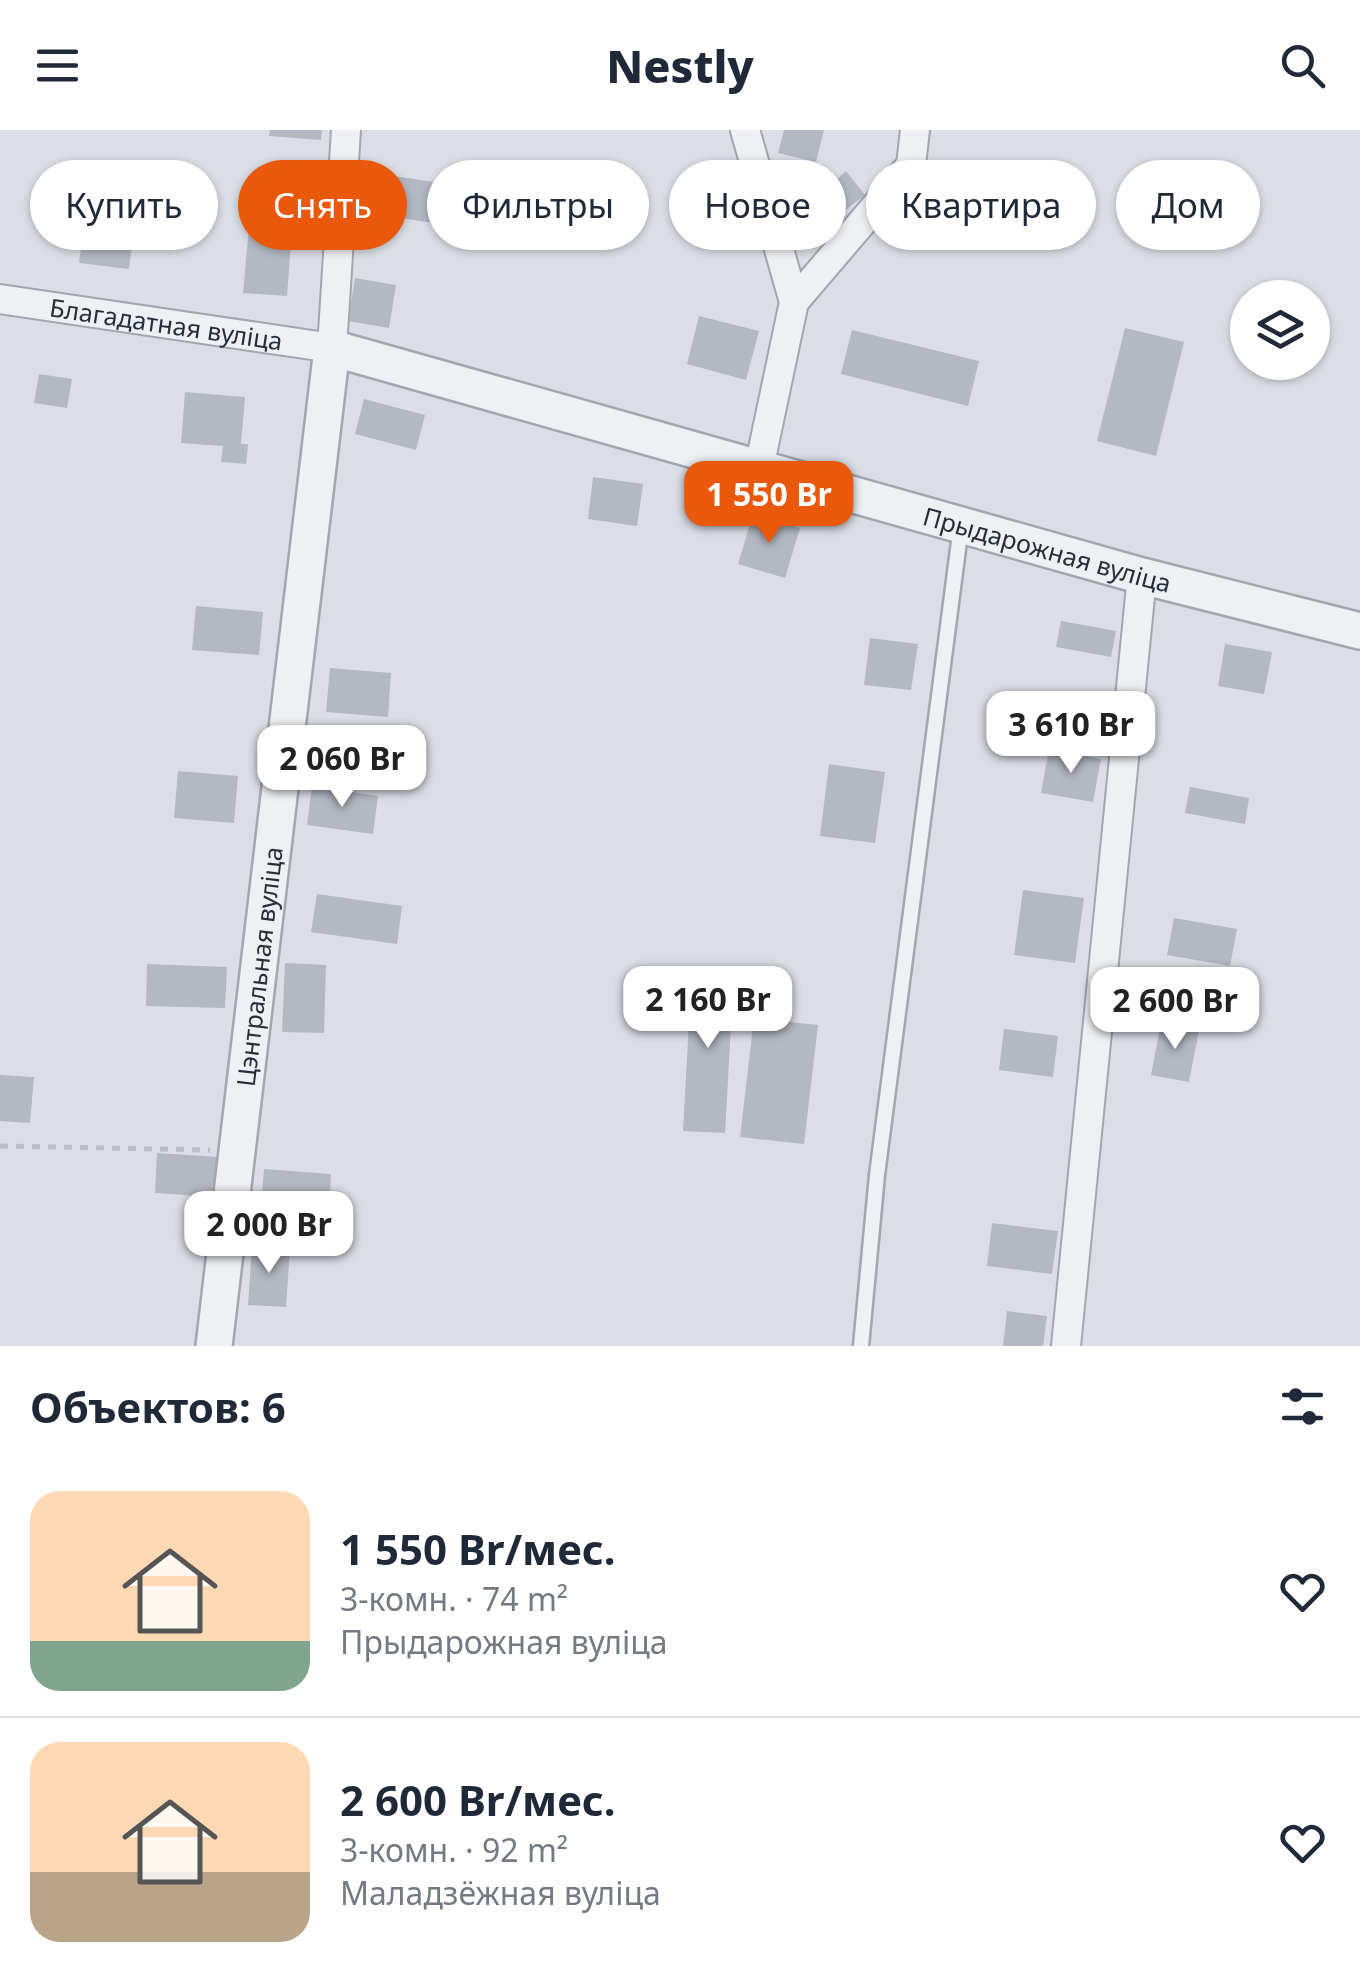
<!DOCTYPE html>
<html lang="ru">
<meta charset="utf-8">
<style>
:root{--surface:#fff;--page:#f2f2f3;--text:#1f2937;--muted:#747a83;--line:#e0e1e3;--accent:#ea580c}
body{margin:0;font-family:"Noto Sans",sans-serif;background:var(--page);color:var(--text);height:100vh;display:flex;flex-direction:column;font-size:38px;white-space:nowrap}
*{box-sizing:border-box;margin:0}
p{font-size:32px;color:var(--muted)}
.icon{flex:none;width:55px;height:55px;fill:none;stroke:currentColor;stroke-width:2;stroke-linecap:round;stroke-linejoin:round}
.map{position:relative;height:1216px;overflow:hidden}
.panel{display:flex;flex-direction:column;background:var(--surface);flex:1}
.panel>*{flex:none}
.guide{position:absolute;left:30px;top:30px;width:1300px;height:90px;display:flex;gap:20px}
.tools{position:absolute;left:1230px;top:150px;display:grid;gap:20px}
.tools a{display:grid;place-items:center;width:100px;height:100px;border-radius:50%;background:var(--surface);box-shadow:0 2px 8px #0004;font-size:50px}
.price{position:absolute;translate:-50% -85px;padding:0 22px;border-radius:20px;background:#fff;color:#222;font-size:32px;line-height:65px;filter:drop-shadow(0 2px 5px #0008)}
.price::after{content:'';position:absolute;left:50%;top:60px;width:30px;height:22px;margin-left:-15px;background:inherit;clip-path:polygon(0 0,100% 0,50% 100%)}
.price.current{background:var(--accent);color:#fff}
ul{padding:0;list-style:none}
li{display:flex;align-items:center;gap:30px;height:250px;padding:0 30px}
li+li{border-top:2px solid var(--line)}
li span{display:grid;place-items:center;flex:none;width:280px;height:200px;border-radius:30px;color:#555}
li>.icon{margin-inline-start:auto}
span .icon{width:120px;height:120px;fill:#fffc;stroke-width:1}
li b{font-size:42px}
h2{display:flex;justify-content:space-between;align-items:center;height:120px;padding:0 30px;font-size:42px}
.tag{padding:0 35px;border-radius:45px;background:var(--surface);box-shadow:0 2px 8px #0004;font-size:35px;line-height:90px}
.tag.current{background:var(--accent);color:#fff}
header{display:flex;justify-content:space-between;align-items:center;height:130px;padding:0 30px;background:var(--surface);font-size:45px;font-weight:800}
.map>svg:first-child{display:block}
.building{fill:#b3b8c2}
.lines{fill:none;stroke-linecap:round;stroke-linejoin:round}
.service-casing{stroke:#a1a6af;stroke-width:19}
.minor-casing{stroke:#a1a6af;stroke-width:32}
.tertiary-casing{stroke:#a1a6af;stroke-width:40}
.path{stroke:#babdc4;stroke-width:5;stroke-dasharray:8 8;stroke-linecap:butt}
.service{stroke:#eef0f4;stroke-width:14}
.minor{stroke:#eef0f4;stroke-width:28}
.tertiary{stroke:#eef0f4;stroke-width:35}
.labels{text-anchor:middle;dominant-baseline:central;stroke-width:9;stroke-linejoin:round;paint-order:stroke}
.street-label{font-size:25px;fill:#262d3b;stroke:#eaeef3}
</style>
<header><svg class="icon" aria-label="menu" viewBox="0 0 24 24"><path d="M4 6h16M4 12h16M4 18h16"/></svg>Nestly<svg class="icon" aria-label="search" viewBox="0 0 24 24"><circle cx="10" cy="10" r="6"/><path d="M15 15l6 6"/></svg></header>
<div class="map">
<svg width="1360" height="1216" viewBox="0 0 1360 1216">
<rect width="100%" height="100%" fill="#dbdfe5"/>
<g class="building">
<polygon points="270,0 322,0 321,10 269,6"/>
<polygon points="784,0 824,0 816,32 778,23"/>
<polygon points="846,41 865,65 839,85 821,63"/>
<polygon points="375,43 447,54 440,94 368,83"/>
<polygon points="86,77 136,83 129,139 79,133"/>
<polygon points="249,97 292,100 287,166 243,163"/>
<polygon points="355,148 396,155 389,198 348,191"/>
<polygon points="699,186 759,201 746,250 687,234"/>
<polygon points="1125,198 1184,212 1156,326 1097,311"/>
<polygon points="852,200 979,231 968,276 841,244"/>
<polygon points="39,244 72,249 67,278 34,273"/>
<polygon points="185,262 245,267 241,314 248,314 246,334 221,332 223,316 181,313"/>
<polygon points="364,269 425,285 416,320 355,304"/>
<polygon points="593,347 643,354 637,396 588,389"/>
<polygon points="753,384 800,398 785,448 738,434"/>
<polygon points="196,476 263,482 259,525 192,520"/>
<polygon points="1061,491 1116,501 1111,527 1056,517"/>
<polygon points="870,508 918,514 911,560 864,555"/>
<polygon points="1225,514 1272,522 1264,564 1218,556"/>
<polygon points="330,538 391,543 388,587 326,582"/>
<polygon points="1049,619 1101,629 1093,672 1041,663"/>
<polygon points="829,634 885,642 875,713 820,706"/>
<polygon points="178,641 238,646 234,693 174,688"/>
<polygon points="312,656 378,666 373,704 307,695"/>
<polygon points="1190,657 1249,668 1245,694 1185,683"/>
<polygon points="1023,760 1084,768 1075,833 1014,825"/>
<polygon points="317,764 402,776 397,814 311,802"/>
<polygon points="1174,788 1237,799 1230,836 1167,825"/>
<polygon points="285,833 326,835 324,903 282,902"/>
<polygon points="147,834 227,837 225,878 146,876"/>
<polygon points="692,839 734,841 725,1003 683,1001"/>
<polygon points="754,888 818,895 804,1014 740,1007"/>
<polygon points="1161,893 1199,900 1189,952 1151,945"/>
<polygon points="1004,899 1058,906 1053,947 999,940"/>
<polygon points="0,945 34,947 30,993 0,991"/>
<polygon points="157,1023 218,1027 215,1067 155,1063"/>
<polygon points="264,1039 331,1044 329,1081 261,1076"/>
<polygon points="992,1093 1058,1101 1052,1144 987,1136"/>
<polygon points="252,1115 290,1118 286,1177 248,1175"/>
<polygon points="1007,1181 1047,1186 1043,1216 1003,1216"/>
</g>
<g class="lines">
<g class="service-casing">
<polyline id="service" points="861,1216 877,1045 961,396"/>
</g>
<g class="minor-casing">
<g id="minor">
<polyline points="745,0 794,172 759,338"/>
<path id="s1" d="M 0,169 L 332,218 L 346,0"/>
<polyline points="794,172 911,35 915,0"/>
<polyline points="1066,1216 1142,446"/>
</g>
</g>
<g class="tertiary-casing">
<g id="tertiary">
<path id="s2" d="M 214,1216 L 332,218 L 1142,446 L 1360,501"/>
</g>
</g>
<polyline class="path" points="0,1016 210,1020"/>
<use href="#service" class="service"/>
<use href="#minor" class="minor"/>
<use href="#tertiary" class="tertiary"/>
</g>
<g class="labels">
<g class="street-label">
<text stroke="none"><textPath href="#s1" startOffset="168">Благадатная вуліца</textPath></text>
<text stroke="none"><textPath href="#s2" startOffset="1748">Прыдарожная вуліца</textPath></text>
<text stroke="none"><textPath href="#s2" startOffset="382">Цэнтральная вуліца</textPath></text>
</g>
</g>
</svg>
<div class="tools">
<a><svg class="icon" aria-label="layers" viewBox="0 0 24 24"><path d="M12 4l9 5-9 5-9-5zM3 14l9 5 9-5"/></svg></a>
</div>
<b class="price current" style="left:769px;top:416px">1 550 Br</b>
<b class="price" style="left:1071px;top:646px">3 610 Br</b>
<b class="price" style="left:342px;top:680px">2 060 Br</b>
<b class="price" style="left:708px;top:921px">2 160 Br</b>
<b class="price" style="left:1175px;top:922px">2 600 Br</b>
<b class="price" style="left:269px;top:1146px">2 000 Br</b>
<div class="guide">
<a class="tag">Купить</a>
<a class="tag current">Снять</a>
<a class="tag">Фильтры</a>
<a class="tag">Новое</a>
<a class="tag">Квартира</a>
<a class="tag">Дом</a>
</div>
</div>
<section class="panel">
<h2>Объектов: 6<svg class="icon" aria-label="filters" viewBox="0 0 24 24"><path d="M4 7h16M4 17h16"/><circle cx="9" cy="7" r="2"/><circle cx="15" cy="17" r="2"/></svg></h2>
<ul>
<li><span style="background:linear-gradient(#ffd9b3 75%,#7fa58c 0)"><svg class="icon" aria-label="home" viewBox="0 0 24 24"><path d="M3 11l9-7 9 7M6 9v11h12V9"/></svg></span><div><b>1 550 Br/мес.</b><p>3-комн. · 74 m²</p><p>Прыдарожная вуліца</p></div><svg class="icon" aria-label="heart" viewBox="0 0 24 24"><path d="M12 20l-8-8c-3-5 5-10 8-4 3-6 11-1 8 4z"/></svg></li>
<li><span style="background:linear-gradient(#ffd9b3 65%,#b9a48a 0)"><svg class="icon" aria-label="home" viewBox="0 0 24 24"><path d="M3 11l9-7 9 7M6 9v11h12V9"/></svg></span><div><b>2 600 Br/мес.</b><p>3-комн. · 92 m²</p><p>Маладзёжная вуліца</p></div><svg class="icon" aria-label="heart" viewBox="0 0 24 24"><path d="M12 20l-8-8c-3-5 5-10 8-4 3-6 11-1 8 4z"/></svg></li>
</ul>
</section>
